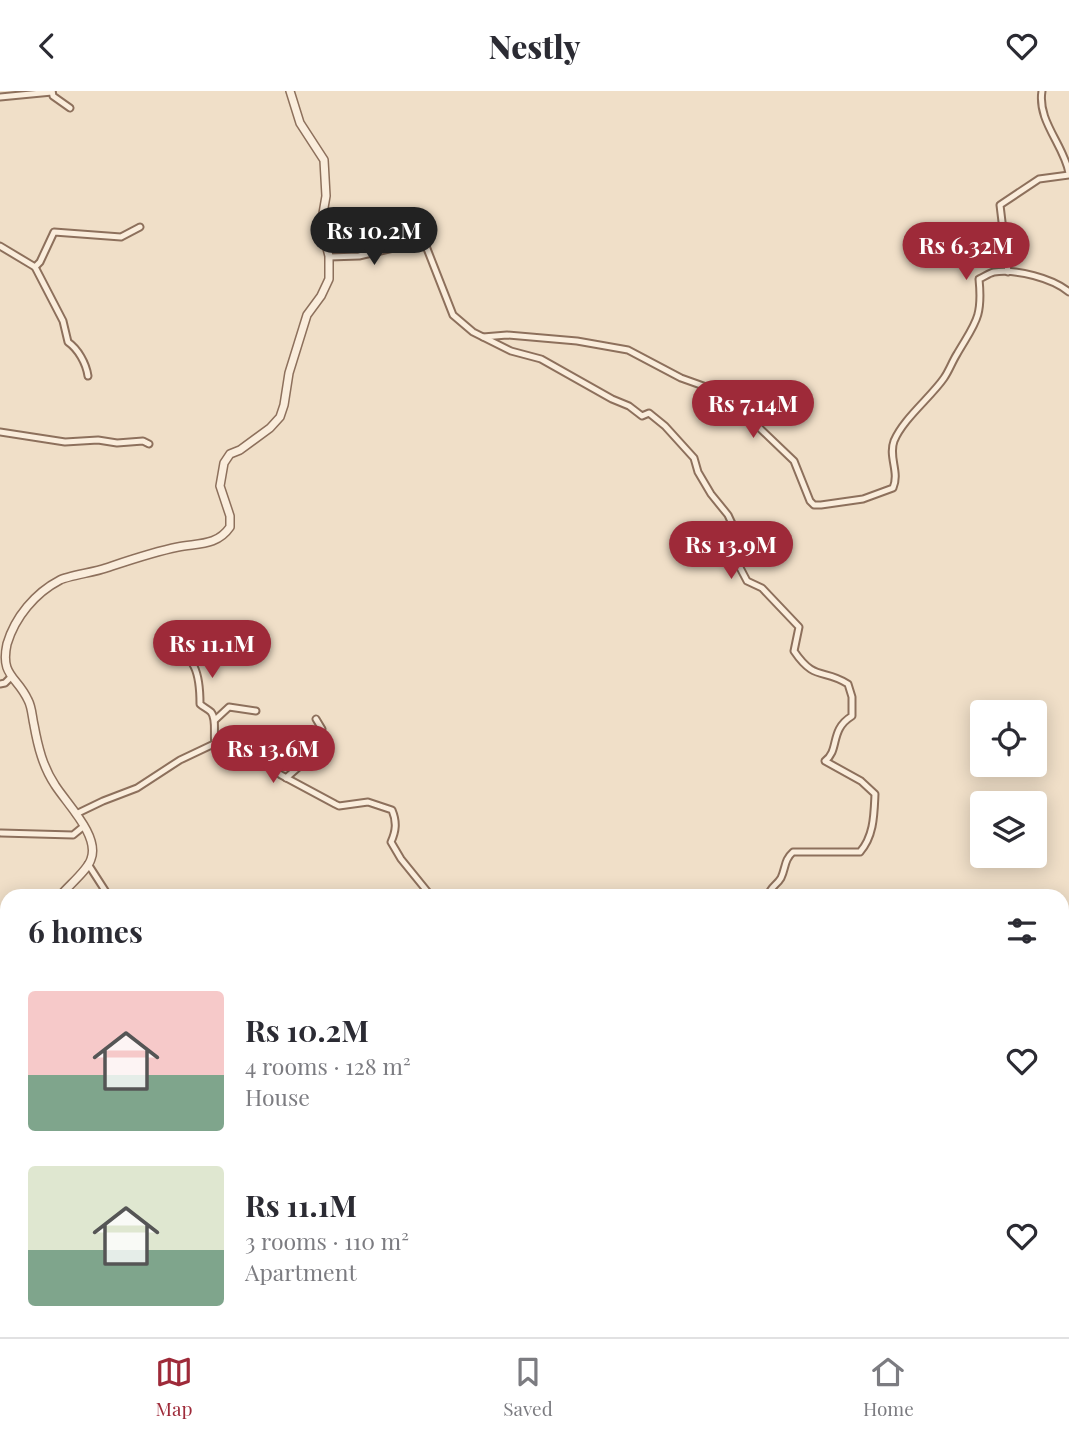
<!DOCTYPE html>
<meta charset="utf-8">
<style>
:root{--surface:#fff;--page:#f7f7f7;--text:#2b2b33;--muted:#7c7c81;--line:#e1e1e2;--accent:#9e2a39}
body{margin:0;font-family:"Playfair Display",serif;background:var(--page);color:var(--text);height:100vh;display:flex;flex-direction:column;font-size:26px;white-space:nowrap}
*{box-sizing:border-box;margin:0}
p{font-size:23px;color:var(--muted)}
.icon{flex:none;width:38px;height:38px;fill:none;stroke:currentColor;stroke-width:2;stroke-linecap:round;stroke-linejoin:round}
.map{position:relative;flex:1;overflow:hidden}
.details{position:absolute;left:0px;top:798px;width:1069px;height:448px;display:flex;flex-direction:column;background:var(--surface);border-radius:21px 21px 0 0;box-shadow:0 4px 18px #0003}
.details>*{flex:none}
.fabs{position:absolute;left:970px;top:609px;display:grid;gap:14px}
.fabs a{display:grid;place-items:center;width:77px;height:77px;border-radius:7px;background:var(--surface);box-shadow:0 4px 18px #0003;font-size:35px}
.price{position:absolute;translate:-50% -60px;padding:0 16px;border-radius:24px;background:var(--accent);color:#fff;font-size:23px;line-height:46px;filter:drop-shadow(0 2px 4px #0008)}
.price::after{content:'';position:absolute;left:50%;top:42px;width:21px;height:16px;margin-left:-10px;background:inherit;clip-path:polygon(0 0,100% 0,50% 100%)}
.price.on{background:#222;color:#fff}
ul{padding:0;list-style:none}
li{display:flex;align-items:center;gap:21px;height:175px;padding:0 28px}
li span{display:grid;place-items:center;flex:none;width:196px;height:140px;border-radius:7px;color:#555}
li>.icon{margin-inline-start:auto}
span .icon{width:84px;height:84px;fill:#fffc;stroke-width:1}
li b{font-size:30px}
h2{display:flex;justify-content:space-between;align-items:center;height:84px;padding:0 28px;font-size:30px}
header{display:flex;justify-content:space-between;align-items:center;height:91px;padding:0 28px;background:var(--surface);font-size:32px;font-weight:800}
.menu{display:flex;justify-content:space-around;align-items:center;height:98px;border-top:2px solid var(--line);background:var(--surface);font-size:19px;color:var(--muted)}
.menu a{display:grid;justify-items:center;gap:4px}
.menu .on{color:var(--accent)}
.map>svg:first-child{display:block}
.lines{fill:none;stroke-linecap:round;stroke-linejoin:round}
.minor-casing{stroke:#8d705c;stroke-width:9}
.tertiary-casing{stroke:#8d705c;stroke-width:10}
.minor{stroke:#faeddc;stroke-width:5}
.tertiary{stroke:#faeddc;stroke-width:7}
</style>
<header><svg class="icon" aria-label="back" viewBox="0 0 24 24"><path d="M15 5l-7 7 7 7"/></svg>Nestly<svg class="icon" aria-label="heart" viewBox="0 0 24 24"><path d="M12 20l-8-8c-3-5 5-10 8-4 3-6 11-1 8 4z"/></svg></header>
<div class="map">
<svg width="1069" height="1246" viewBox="0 0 1069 1246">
<rect width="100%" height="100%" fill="#f0dfc8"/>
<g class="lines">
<g class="minor-casing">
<g id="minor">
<polyline points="52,0 53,5 70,17"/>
<path d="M 1042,0 C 1037,30 1064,54 1069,82"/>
<polyline points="0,6 52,1"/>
<path d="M 0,155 L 35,176 L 63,230 L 68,251 C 78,258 86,272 88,285"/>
<path d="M 329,166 L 359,165 L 424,150 L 453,224 L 473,241 L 511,260 L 541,268 L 612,308 L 629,315 L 642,325 L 649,322 L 665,335 L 694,367 L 698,381 L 711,403 L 728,424 L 735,439 L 732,453 L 736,469 L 747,490 L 762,497 L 799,536 L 794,560 C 815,591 823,577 848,593 L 852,606 L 852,625 C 829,639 840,659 825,670 L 861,690 L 875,703 C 874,724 874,745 860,761 L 793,761 C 784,769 786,776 781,787 C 777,794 770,796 768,805"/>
<polyline points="35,176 40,171 54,141 121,146 140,136"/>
<polyline points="1008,181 1000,114 1039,88 1069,84"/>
<path d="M 483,246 L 507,244 L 577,250 L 628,259 L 681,287 L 709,297 L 747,325 L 794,370 L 810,410 L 814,414 L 821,414 L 863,408 L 893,397 C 900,381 888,366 894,350 C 903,328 931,306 944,287 C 949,280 952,271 957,263 C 975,232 983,227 979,188 C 984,186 989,182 994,181 C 1017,178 1052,187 1069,201"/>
<polyline points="0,341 65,351 98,349 117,352 143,350 149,353"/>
<path d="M 166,553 C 196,564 200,583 200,613 C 203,616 208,618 211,621 C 217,628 213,644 215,653"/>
<polyline points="0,593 5,592 10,587"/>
<polyline points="215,629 229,616 256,620"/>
<polyline points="286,687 302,673 322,638 316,628"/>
<path d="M 76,723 L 103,710 L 137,697 L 180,669 L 218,651 L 238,653 L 281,684 L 335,713 L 339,715 L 368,711 L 392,719 C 397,731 396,740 391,751 L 401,768 L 431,805"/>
<polyline points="1,742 73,744 84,735"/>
<polyline points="88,773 106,801"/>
<polyline points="1062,825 1069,824"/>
<polyline points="0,1164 7,1167"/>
<polyline points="94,1239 98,1246"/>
<polyline points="272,1239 278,1246"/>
<polyline points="617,1239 625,1246"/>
<polyline points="670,1239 675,1242 676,1246"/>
<polyline points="878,1239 887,1246"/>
<polyline points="438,1246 450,1239"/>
<polyline points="649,1246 663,1239"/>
<polyline points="844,1246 847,1239"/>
</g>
</g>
<g class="tertiary-casing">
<g id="tertiary">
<path d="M 60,805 C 68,795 88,779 91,768 C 100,745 67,713 55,694 C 43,676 38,656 34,634 C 32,626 32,616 28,609 C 17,585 0,585 7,553 C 15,526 35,502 60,489 C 68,485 95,481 106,477 C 130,469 153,461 178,456 C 198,452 217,455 230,436 L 230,425 L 220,395 L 224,372 L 230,363 L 240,359 L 270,337 L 280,326 L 284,314 L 289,282 L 307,224 L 321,205 L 329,188 L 329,165 L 321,134 L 326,105 L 324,69 L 300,32 L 290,0"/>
<polyline points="0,852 7,857"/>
</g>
</g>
<use href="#minor" class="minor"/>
<use href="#tertiary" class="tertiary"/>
</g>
</svg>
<div class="fabs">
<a><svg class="icon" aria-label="locate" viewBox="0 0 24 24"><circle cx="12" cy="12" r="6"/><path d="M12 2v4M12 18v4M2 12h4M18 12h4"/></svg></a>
<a><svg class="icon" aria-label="layers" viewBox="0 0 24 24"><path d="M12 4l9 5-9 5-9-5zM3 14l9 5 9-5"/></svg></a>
</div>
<b class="price on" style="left:374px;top:176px">Rs 10.2M</b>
<b class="price" style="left:966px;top:191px">Rs 6.32M</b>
<b class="price" style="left:753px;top:349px">Rs 7.14M</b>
<b class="price" style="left:731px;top:490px">Rs 13.9M</b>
<b class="price" style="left:212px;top:589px">Rs 11.1M</b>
<b class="price" style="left:273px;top:694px">Rs 13.6M</b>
<section class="details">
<h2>6 homes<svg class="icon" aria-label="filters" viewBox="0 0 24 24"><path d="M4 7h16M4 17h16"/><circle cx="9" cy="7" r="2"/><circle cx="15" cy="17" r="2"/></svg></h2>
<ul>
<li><span style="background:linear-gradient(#f6c9c9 60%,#7fa58c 0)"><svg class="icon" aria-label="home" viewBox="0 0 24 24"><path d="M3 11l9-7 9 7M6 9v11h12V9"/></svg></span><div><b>Rs 10.2M</b><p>4 rooms · 128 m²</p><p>House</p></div><svg class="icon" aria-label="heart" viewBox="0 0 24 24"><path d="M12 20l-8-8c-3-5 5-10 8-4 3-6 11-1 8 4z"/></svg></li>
<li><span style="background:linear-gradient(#dfe7d0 60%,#7fa58c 0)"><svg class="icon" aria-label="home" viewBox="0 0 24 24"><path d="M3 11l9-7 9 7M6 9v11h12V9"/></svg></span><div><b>Rs 11.1M</b><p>3 rooms · 110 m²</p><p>Apartment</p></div><svg class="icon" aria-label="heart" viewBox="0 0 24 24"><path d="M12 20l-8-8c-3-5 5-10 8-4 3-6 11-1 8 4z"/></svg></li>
</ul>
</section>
</div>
<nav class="menu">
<a class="on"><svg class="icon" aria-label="map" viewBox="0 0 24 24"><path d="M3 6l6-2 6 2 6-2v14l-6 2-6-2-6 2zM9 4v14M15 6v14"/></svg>Map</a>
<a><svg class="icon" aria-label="saved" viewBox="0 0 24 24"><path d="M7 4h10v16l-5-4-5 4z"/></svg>Saved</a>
<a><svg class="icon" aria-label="home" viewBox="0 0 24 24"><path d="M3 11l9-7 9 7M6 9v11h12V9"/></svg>Home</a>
</nav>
